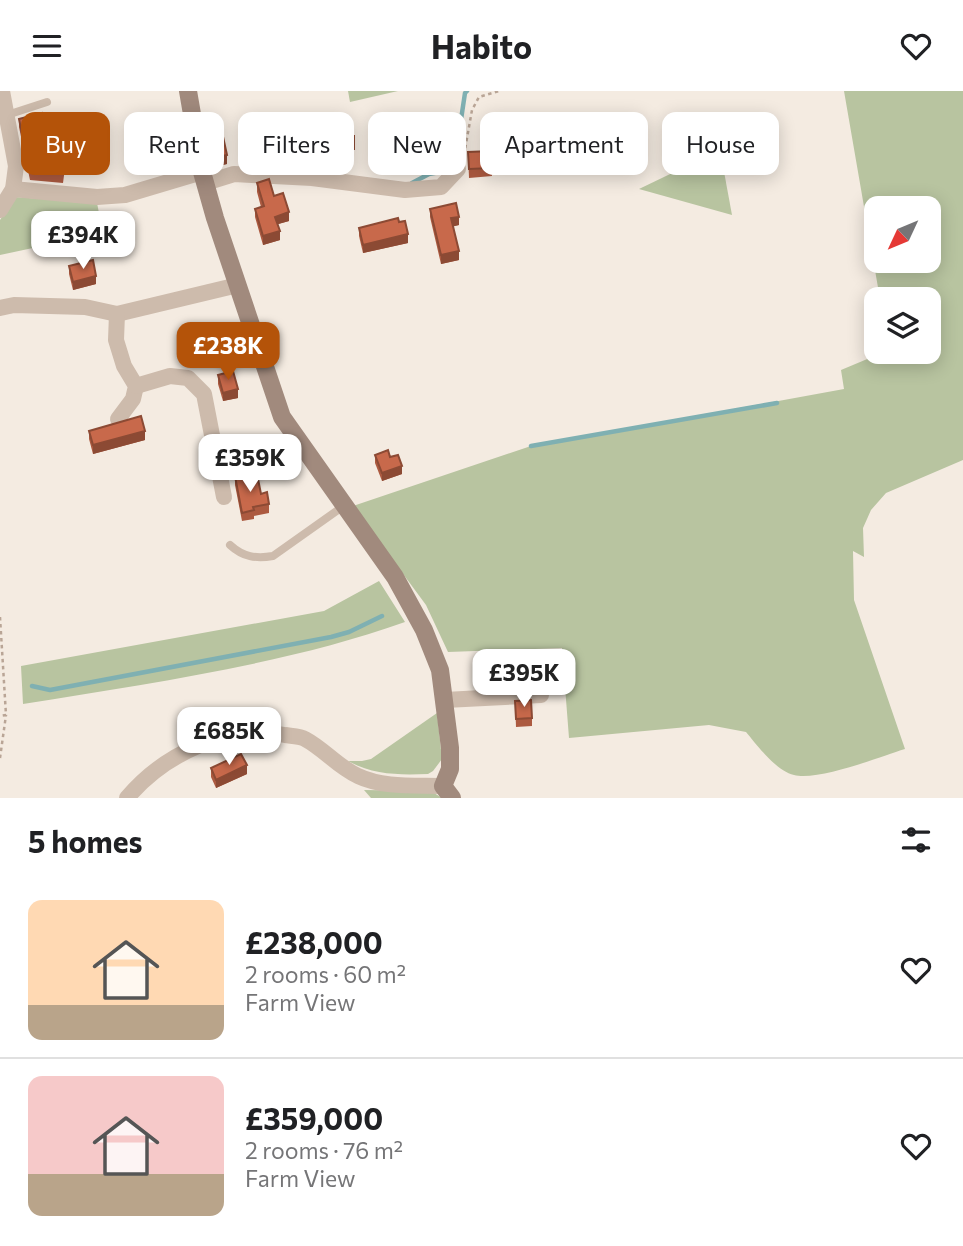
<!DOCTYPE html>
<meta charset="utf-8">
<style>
:root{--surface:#fff;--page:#f2f2f2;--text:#202124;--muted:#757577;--line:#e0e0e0;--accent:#b45309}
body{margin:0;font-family:Commissioner,sans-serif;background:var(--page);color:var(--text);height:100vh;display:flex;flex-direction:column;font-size:26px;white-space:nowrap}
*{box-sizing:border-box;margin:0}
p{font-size:23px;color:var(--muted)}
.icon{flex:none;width:38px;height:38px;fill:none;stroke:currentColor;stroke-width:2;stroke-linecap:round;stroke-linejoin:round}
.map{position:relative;height:707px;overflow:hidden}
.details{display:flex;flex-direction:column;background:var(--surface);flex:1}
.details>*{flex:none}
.top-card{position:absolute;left:21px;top:21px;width:922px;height:63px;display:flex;gap:14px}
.needle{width:46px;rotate:226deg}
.fabs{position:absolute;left:864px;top:105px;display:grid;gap:14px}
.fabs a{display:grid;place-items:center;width:77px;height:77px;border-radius:14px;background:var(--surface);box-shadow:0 4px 18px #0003;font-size:35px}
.price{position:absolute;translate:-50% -60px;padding:0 16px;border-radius:14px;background:#fff;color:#222;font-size:23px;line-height:46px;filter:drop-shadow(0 2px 4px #0008)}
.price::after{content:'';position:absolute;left:50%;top:42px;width:21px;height:16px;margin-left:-10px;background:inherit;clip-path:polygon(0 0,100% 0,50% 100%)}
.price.selected{background:var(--accent);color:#fff}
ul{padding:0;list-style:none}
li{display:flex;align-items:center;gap:21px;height:175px;padding:0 28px}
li+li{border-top:2px solid var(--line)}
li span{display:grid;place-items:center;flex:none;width:196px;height:140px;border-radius:14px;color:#555}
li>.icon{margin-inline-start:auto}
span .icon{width:84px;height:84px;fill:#fffc;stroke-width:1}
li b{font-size:30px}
h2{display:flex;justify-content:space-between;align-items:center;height:84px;padding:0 28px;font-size:30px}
.tag{padding:0 24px;border-radius:14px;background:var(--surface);box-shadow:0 4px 18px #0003;font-size:24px;line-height:63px}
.tag.selected{background:var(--accent);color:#fff}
header{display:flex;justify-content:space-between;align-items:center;height:91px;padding:0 28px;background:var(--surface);font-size:32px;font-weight:700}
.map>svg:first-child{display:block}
.green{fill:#b8c4a0;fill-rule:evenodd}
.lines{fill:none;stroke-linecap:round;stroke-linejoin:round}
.stream{stroke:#7fb0b2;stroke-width:4.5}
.path{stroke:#b9a596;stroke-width:2.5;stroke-dasharray:3.5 3.5;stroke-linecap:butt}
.lane{stroke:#cdbbac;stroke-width:8}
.street{stroke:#cdbbac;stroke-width:16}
.secondary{stroke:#a18a7d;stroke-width:18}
.wall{fill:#ac5a40}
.shaded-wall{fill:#8c4a34}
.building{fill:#c8694b;stroke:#8c4a34;stroke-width:2}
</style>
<header><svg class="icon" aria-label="menu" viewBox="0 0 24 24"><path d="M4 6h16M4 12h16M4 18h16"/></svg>Habito<svg class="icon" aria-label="heart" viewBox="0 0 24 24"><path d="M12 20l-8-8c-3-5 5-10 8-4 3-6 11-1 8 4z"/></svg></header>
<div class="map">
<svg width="963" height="707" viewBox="0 0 963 707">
<rect width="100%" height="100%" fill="#f4ebe1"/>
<g class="green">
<polygon points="348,0 398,0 350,11"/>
<path d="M 844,0 L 963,0 L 963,369 L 886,402 L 871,419 L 863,437 L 864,466 L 853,460 L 854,509 L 905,658 C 879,666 819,690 794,684 C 776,680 757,654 746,641 L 709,634 L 569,647 L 562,557 L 448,561 L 426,514 L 353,415 L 531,355 L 844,298 L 841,279 L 884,261 L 929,261 L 929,208 L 880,208 ZM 877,117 L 929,117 L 929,170 L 877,170 Z"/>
<polygon points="720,59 732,124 639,98"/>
<polygon points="15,106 97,112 103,142 0,164 0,129"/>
<path d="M 379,490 L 405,531 C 284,574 150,592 23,613 L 21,575 L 324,520 Z"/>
<path d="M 437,622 L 442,668 L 433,680 L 428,683 C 398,684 374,684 348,670 L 362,670 L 371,668 Z"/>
<polygon points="364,699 431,700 442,707 371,707"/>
</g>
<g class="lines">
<g class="stream">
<polyline points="412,92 429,83 450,79 454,75 465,2 467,0"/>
<polyline points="531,355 777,312"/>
<polyline points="32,595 50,599 331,546 349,541 382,525"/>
</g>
<g class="path">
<polyline points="464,64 472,19 479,6 499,0"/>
<polyline points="0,526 6,624 0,625"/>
<polyline points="0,667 6,624"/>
</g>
<g class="lane">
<polyline points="7,24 47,11"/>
<path d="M 230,454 C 243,466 256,468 273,465 L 345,414"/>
</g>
<g class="street">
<polyline points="205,92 234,83 312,87 405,99 441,96 458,78"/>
<polyline points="13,98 97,106 125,104 202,81"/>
<polyline points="0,119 13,98 16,75 2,0"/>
<polyline points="0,217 14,214 85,216 117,223 238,194"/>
<polyline points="117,223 116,249 124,275 136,295 133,308 118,328"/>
<polyline points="136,295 170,285 188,287 204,303 224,406"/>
<polyline points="445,609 541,604"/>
<path d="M 127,707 C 164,663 227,633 285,644 C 291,645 300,645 305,648 C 324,658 338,676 358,685 C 383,697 416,694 443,695"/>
</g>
<polyline class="secondary" points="188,0 202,81 215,127 282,326 395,486 424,539 440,579 450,657 450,678 443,695 452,707"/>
</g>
<g class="wall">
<polygon points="382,25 423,33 442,52 437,55 440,67 428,75 407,45 384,48"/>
<polygon points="19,28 46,45 39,47 44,67 65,77 63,92 30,89 19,36"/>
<polygon points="333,32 349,45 354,45 354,67 312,66 312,71 260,73 260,67 246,67 246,44 288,51 320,47"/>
<polygon points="209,44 227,73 213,76 209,52"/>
<polygon points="491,60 492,85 469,87 468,61"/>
<polygon points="257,92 274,105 289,130 278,133 280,149 263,154 255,126 255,118 261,116 257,101"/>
<polygon points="430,118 459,134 453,135 459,169 441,173 430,126"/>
<polygon points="877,130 877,143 875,140 875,131"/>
<polygon points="359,137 408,152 363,162 359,145"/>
<polygon points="69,175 96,193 73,199 69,183"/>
<polygon points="218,284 238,307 223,310 218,293"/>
<polygon points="89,340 145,349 93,363 89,348"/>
<polygon points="375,364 390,366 402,383 382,390 375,372"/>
<polygon points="235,385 249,390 261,403 269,413 269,422 254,425 254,428 242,430 235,394"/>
<polygon points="515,610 532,627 532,635 516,636"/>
<polygon points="211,677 247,683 216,697 211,686"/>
</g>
<g class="shaded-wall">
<polygon points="46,36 46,45 37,47 37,39"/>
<polygon points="442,43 442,52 433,58 433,49"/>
<polygon points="440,59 440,67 428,75 428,67"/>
<polygon points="227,64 227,73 213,76 213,67"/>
<polygon points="289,121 289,130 275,134 275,126"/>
<polygon points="459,126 459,134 451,136 451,127"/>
<polygon points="280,140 280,149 263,154 263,145"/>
<polygon points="408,143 408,152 363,162 363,154"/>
<polygon points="459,160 459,169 441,173 441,164"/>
<polygon points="96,185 96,193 73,199 73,191"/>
<polygon points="238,298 238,307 223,310 223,302"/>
<polygon points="145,340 145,349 93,363 93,354"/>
<polygon points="402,375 402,383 382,390 382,382"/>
<polygon points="247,674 247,683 216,697 216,689"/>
</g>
<g class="building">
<polygon points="42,22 46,36 37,39 44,67 65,68 63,83 30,81 19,28"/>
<polygon points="412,22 417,24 423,33 431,27 442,43 433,49 440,59 428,67 407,37 384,39 382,25"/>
<polygon points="321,28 333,28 333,32 349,32 349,45 354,45 354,58 312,58 312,62 260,64 260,59 246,59 246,44 288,44 288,51 320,47"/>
<polygon points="222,41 227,64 213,67 209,44"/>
<polygon points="491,60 492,77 469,78 468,61"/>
<polygon points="269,88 274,105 283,102 289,121 275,126 280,140 263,145 255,118 264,115 257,92"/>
<polygon points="456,112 459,126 451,127 459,160 441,164 430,118"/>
<polygon points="398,127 399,131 405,130 408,143 363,154 359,137"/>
<polygon points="93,169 96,185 73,191 69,175"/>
<polygon points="233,280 238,298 223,302 218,284"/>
<polygon points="141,325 145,340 93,354 89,340"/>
<polygon points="388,359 390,366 398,364 402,375 382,382 375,364"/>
<polygon points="247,383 249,390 258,388 261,403 267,401 269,413 253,416 254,419 242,422 235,385"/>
<polygon points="531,609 532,627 516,628 515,610"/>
<polygon points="241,663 247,674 216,689 211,677"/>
</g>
</svg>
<div class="fabs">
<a><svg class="needle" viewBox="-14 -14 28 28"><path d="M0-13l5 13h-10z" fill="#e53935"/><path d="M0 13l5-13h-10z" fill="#757577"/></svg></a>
<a><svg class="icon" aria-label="layers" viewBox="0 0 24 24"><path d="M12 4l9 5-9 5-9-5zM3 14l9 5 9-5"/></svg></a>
</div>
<b class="price" style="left:83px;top:180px">£394K</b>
<b class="price selected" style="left:228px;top:291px">£238K</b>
<b class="price" style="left:250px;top:403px">£359K</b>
<b class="price" style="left:524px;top:618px">£395K</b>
<b class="price" style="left:229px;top:676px">£685K</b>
<div class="top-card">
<a class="tag selected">Buy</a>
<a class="tag">Rent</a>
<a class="tag">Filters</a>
<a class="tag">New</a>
<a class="tag">Apartment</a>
<a class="tag">House</a>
</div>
</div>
<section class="details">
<h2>5 homes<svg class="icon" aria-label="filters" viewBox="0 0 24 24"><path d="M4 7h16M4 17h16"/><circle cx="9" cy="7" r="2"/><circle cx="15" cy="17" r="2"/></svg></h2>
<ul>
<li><span style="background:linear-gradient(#ffd9b3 75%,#b9a48a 0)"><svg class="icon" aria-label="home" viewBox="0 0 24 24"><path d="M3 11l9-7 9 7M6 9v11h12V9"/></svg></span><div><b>£238,000</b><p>2 rooms · 60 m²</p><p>Farm View</p></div><svg class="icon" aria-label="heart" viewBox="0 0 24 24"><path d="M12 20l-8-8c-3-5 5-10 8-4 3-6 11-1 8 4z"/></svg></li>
<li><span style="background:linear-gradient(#f6c9c9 70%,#b9a48a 0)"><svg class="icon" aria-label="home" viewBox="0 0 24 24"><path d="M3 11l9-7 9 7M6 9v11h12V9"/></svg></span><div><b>£359,000</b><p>2 rooms · 76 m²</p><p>Farm View</p></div><svg class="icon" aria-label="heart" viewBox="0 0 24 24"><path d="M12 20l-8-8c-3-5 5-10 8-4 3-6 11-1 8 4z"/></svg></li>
</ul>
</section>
